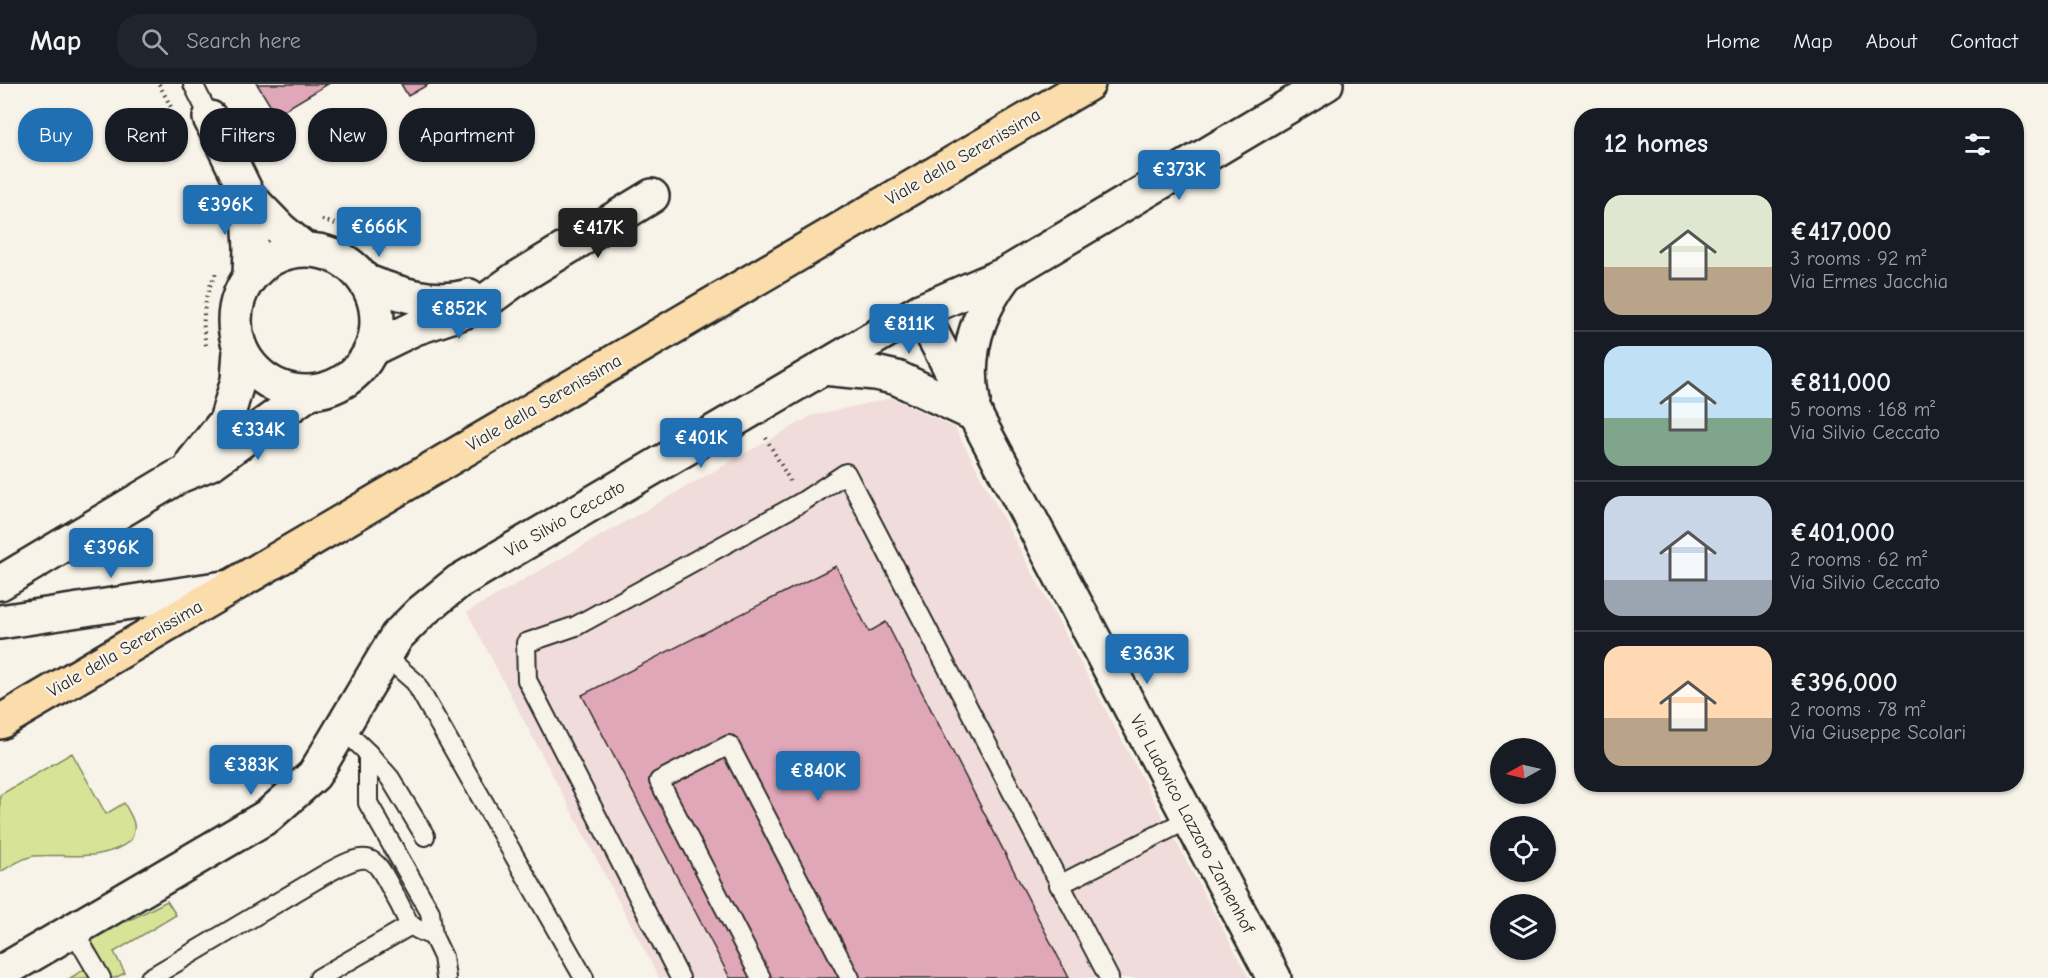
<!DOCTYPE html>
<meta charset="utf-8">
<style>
:root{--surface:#171b24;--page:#20242c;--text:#f1f3f6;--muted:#9ea1a6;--line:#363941;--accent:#1f6fb2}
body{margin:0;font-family:"Comic Neue",sans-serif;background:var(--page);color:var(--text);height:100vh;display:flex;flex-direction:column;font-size:22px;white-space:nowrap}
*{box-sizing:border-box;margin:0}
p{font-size:20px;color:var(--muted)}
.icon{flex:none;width:33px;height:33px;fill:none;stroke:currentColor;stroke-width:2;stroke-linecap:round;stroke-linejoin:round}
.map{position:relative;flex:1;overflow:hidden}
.panel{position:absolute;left:1574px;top:24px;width:450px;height:684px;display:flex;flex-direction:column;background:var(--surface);border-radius:24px;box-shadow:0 2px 4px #0004}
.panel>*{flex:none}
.top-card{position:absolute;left:18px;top:24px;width:570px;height:54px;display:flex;gap:12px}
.needle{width:39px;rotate:262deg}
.tools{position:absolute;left:1490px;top:654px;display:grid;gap:12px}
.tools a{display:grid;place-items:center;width:66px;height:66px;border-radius:50%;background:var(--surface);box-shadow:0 2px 4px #0004;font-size:30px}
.price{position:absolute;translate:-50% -51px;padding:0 14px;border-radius:6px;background:var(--accent);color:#fff;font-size:20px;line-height:39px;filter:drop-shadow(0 2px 3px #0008)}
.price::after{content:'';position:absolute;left:50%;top:36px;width:18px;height:14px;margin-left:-9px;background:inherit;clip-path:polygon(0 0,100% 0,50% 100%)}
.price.on{background:#222;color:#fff}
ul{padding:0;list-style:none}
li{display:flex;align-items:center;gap:18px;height:150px;padding:0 30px}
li+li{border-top:2px solid var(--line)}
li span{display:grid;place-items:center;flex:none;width:168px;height:120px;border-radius:18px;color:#555}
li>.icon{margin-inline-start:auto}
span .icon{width:72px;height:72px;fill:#fffc;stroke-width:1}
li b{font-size:26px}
h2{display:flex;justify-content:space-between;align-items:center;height:72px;padding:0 30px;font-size:26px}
.tag{padding:0 21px;border-radius:24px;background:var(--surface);box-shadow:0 2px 4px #0004;font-size:21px;line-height:54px}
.tag.on{background:var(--accent);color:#fff}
header{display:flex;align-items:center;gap:36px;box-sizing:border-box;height:84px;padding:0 30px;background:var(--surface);border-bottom:2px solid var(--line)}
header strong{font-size:28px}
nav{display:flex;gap:33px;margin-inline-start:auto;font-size:21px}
.search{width:420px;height:54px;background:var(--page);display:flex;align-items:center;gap:15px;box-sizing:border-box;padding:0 21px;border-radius:24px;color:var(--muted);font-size:22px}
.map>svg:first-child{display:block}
.built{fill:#f0dcda}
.green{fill:#d7e497;stroke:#818861;stroke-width:1.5}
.building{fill:#e0a7b8;stroke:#2b2b2b;stroke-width:1.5}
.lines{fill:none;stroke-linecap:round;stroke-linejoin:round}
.lane-casing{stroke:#2b2b2b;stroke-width:22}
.street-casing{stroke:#2b2b2b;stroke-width:38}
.primary-casing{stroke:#2b2b2b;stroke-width:38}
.path{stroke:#2b2b2b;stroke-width:4;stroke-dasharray:1.5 4.5;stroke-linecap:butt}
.lane{stroke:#f7f3e8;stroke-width:18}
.street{stroke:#f7f3e8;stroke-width:33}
.primary{stroke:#fbdcab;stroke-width:33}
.labels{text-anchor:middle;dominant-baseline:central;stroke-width:4.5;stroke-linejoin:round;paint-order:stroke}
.street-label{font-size:18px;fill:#2b2b2b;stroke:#f7f3e8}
</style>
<header>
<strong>Map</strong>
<div class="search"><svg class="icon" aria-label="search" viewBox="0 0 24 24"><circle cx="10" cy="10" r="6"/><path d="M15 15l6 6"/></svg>Search here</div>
<nav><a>Home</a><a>Map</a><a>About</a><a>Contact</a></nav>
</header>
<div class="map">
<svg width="2048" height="894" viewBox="0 0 2048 894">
<rect width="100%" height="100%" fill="#f7f3e8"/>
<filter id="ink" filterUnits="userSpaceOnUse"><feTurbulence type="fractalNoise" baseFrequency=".0167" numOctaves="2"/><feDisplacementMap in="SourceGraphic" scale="12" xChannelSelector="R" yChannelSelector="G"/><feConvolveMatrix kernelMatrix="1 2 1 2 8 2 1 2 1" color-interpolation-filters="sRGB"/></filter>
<g filter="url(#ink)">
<polygon class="built" points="892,314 955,344 1249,894 659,894 467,528 811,332"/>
<g class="green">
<path d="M 72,669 L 106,730 L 124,719 C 131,732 139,741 131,756 C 104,779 65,769 34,772 C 23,773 10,783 0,788 L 0,711 Z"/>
<polygon points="167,817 176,831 114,868 125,889 115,894 70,894 97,878 77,841 115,820 126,838"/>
</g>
<g class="building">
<polygon points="257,0 328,0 276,31"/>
<polygon points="401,0 429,0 408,12"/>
<polygon points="836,482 869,548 886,538 1069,894 730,894 582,611"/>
</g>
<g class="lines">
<g class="lane-casing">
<g id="lane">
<polyline points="193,0 210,34"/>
<polyline points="385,572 415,598 584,894"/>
<polyline points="343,645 368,669 390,694 425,752"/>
<polyline points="368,669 368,719 430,828 433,852 443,873 446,894"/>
<polyline points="1059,801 1189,735"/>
<polyline points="73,846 101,894"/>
<path d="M 150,894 L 322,792 C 376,761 373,772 400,821 C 403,827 407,837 411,841 C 417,846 426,849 433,852"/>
<polyline points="319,894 411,841"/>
<polyline points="680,894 527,596 526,559 576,542 802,418 846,389 1109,894"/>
<polyline points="761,894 659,697 729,661 850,894"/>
</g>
</g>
<g class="street-casing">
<g id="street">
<polyline points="210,34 248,112 281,146 304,165"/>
<polyline points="248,112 251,164 250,191"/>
<circle cx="306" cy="237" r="71"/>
<path d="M 365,197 C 398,210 434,222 469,212"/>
<polyline points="372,265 415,244 466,227 480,221 516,195 652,112"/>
<polyline points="823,284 875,289 897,294 976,331"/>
<path d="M 973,317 C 964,270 978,227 1006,190"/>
<polyline points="193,378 226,337 238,296 240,266"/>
<polyline points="0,499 179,392 211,379 308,309"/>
<polyline points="0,538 230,503"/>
<polyline points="0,889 268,732 314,691 397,552 421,528 458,498 920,227"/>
<polyline points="1274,894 920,227 1006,190 1326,0"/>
</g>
</g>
<g class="primary-casing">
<polyline id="primary" points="0,638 1088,0"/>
</g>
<g class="path">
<polyline points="159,0 172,25"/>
<polyline points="322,136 349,144 378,165"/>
<path d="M 206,261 C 201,236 204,211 216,189"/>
<polyline points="766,354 790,397"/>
</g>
<use href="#lane" class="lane"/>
<use href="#street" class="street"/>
<use href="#primary" class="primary"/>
</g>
</g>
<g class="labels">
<g class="street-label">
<text transform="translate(963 73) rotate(-30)">Viale della Serenissima</text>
<text transform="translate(544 319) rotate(-30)">Viale della Serenissima</text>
<text transform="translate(565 435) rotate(-30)">Via Silvio Ceccato</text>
<text transform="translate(125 565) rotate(-30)">Viale della Serenissima</text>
<text transform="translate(1192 740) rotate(62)">Via Ludovico Lazzaro Zamenhof</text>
</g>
</g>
</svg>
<div class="tools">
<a><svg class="needle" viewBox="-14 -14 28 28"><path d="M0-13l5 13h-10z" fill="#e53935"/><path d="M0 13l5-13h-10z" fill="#9ea1a6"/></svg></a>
<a><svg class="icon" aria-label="locate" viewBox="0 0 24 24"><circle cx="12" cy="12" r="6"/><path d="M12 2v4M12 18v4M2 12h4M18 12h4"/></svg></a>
<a><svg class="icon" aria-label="layers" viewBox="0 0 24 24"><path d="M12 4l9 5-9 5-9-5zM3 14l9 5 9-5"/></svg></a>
</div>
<b class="price" style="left:1179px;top:117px">€373K</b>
<b class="price" style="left:225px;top:152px">€396K</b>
<b class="price" style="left:379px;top:174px">€666K</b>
<b class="price on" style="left:598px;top:175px">€417K</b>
<b class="price" style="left:459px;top:256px">€852K</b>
<b class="price" style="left:909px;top:271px">€811K</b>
<b class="price" style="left:258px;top:377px">€334K</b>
<b class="price" style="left:701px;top:385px">€401K</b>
<b class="price" style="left:111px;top:495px">€396K</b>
<b class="price" style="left:1147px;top:601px">€363K</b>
<b class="price" style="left:251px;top:712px">€383K</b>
<b class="price" style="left:818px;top:718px">€840K</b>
<div class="top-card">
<a class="tag on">Buy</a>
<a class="tag">Rent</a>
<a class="tag">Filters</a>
<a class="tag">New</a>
<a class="tag">Apartment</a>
</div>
<section class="panel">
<h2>12 homes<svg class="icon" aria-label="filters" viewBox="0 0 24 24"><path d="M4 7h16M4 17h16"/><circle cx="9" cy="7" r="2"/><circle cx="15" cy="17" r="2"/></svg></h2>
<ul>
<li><span style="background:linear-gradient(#dfe7d0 60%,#b9a48a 0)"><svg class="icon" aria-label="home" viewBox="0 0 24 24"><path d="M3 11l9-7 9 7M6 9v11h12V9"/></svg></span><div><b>€417,000</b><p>3 rooms · 92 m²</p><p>Via Ermes Jacchia</p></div></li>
<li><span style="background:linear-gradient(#bfe0f5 60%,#7fa58c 0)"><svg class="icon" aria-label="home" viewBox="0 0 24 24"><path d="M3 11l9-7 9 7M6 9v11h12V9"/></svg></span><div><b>€811,000</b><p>5 rooms · 168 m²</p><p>Via Silvio Ceccato</p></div></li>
<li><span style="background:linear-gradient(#c9d6e8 70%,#9aa5b1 0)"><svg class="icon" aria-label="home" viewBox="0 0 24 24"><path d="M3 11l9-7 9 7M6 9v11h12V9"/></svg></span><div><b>€401,000</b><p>2 rooms · 62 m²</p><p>Via Silvio Ceccato</p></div></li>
<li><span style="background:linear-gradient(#ffd9b3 60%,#b9a48a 0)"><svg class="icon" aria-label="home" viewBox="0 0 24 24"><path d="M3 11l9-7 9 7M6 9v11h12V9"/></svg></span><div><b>€396,000</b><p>2 rooms · 78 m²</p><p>Via Giuseppe Scolari</p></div></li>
</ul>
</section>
</div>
